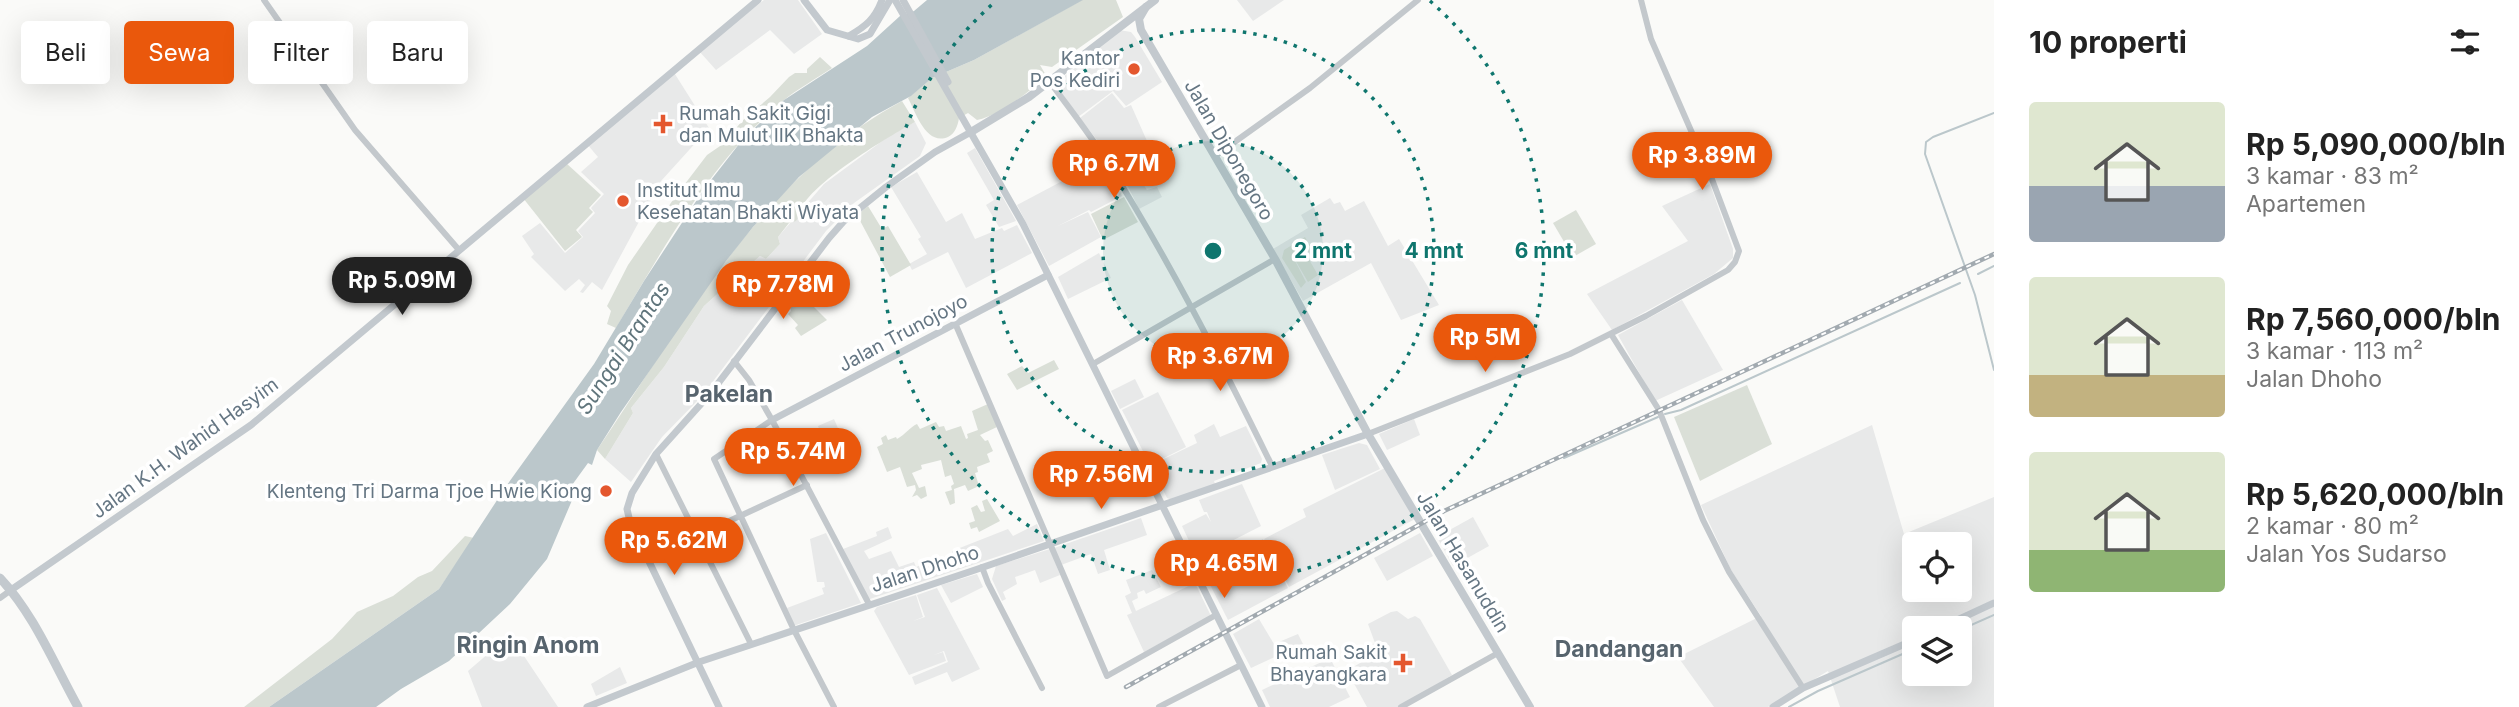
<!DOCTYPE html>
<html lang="id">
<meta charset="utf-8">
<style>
:root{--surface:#fff;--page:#f6f6f6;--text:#222;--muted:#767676;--accent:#ea580c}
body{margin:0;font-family:Inter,sans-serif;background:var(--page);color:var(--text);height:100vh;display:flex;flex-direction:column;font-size:26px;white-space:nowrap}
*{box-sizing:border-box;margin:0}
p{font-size:23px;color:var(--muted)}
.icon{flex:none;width:38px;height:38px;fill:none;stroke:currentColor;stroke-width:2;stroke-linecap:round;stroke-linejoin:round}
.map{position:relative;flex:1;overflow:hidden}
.panel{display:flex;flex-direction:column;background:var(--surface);width:525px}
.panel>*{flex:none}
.hud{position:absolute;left:21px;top:21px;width:665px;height:63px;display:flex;gap:14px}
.controls{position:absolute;left:1902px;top:532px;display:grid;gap:14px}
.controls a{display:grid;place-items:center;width:70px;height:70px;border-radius:7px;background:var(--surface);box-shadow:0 7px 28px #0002;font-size:35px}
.price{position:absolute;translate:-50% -60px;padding:0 16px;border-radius:24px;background:var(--accent);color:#fff;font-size:23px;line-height:46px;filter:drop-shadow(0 2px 4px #0008)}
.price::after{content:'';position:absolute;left:50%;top:42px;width:21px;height:16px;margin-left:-10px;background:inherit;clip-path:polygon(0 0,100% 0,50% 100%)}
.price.current{background:#222;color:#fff}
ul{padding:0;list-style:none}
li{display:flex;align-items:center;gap:21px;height:175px;padding:0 35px}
li span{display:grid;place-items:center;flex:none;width:196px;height:140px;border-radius:7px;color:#555}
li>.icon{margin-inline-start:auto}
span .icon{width:84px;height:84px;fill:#fffc;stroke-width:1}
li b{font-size:30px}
h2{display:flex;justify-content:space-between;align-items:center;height:84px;padding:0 35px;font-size:30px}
.pill{padding:0 24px;border-radius:7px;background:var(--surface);box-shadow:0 7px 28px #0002;font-size:24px;line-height:63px}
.pill.current{background:var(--accent);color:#fff}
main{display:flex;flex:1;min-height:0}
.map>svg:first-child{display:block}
.built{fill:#e8e9e9;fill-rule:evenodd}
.green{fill:#dadfd7}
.water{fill:#bbc7cb}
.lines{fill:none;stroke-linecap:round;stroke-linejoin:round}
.stream{stroke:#bbc7cb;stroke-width:2}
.tertiary{stroke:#c3c8cc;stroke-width:6}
.secondary{stroke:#c3c9ce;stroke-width:7}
.primary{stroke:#c3c9ce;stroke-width:8}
.trunk{stroke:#c3c9ce;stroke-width:9}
.rail-casing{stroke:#a2aab0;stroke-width:4.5}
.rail{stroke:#fff;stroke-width:2;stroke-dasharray:5;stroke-linecap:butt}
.ring{fill:none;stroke:#0f766e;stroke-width:3.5;stroke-dasharray:3.5 7}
.poi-dot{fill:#e4572e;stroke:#fff;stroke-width:2.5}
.labels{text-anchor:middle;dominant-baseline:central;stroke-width:7;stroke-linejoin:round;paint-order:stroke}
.poi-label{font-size:19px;fill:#657683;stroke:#fff;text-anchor:end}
.street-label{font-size:19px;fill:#657683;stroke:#fff}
.water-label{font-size:21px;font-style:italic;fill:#60757c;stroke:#fff}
.quarter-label{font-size:23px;font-weight:bold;fill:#57646e;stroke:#fff}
.centre{fill:#0f766e;stroke:#fff;stroke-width:3.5}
.ring-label{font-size:21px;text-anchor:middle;font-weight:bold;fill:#0f766e;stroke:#fff;stroke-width:7;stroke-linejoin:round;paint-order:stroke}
</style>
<main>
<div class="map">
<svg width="1994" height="707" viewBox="0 0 1994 707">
<rect width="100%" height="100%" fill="#fafaf8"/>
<g class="built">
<polygon points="764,0 798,0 822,34 794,54 770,30 716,70 699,51"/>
<polygon points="1237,0 1284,0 1253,21"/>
<polygon points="1119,30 1131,32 1135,37 1162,82 1126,106 1113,91 1078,117 1054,85"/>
<polygon points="673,71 709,128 661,181 602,290 592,282 583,293 580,292 585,285 579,279 565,291 531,257 534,254 522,236 540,223 565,253 583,237 578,231 595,213 591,208 604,194 581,172 598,157 587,144"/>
<polygon points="1112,93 1124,108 1131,105 1159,168 1140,179 1147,190 1157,187 1162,197 1139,209 1120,170 1080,118"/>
<polygon points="915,122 926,143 920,156 854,203 826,231 702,396 662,437 631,482 605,459 633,413 631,408 664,367 704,306 760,256 766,259 780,244 778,237 824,184 889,136"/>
<polygon points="975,148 1016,221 999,227 986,205 994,200 967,153"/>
<polygon points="1102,160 1122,196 1091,212 1089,210 1058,226 1088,212 1101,237 1049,266 1017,205"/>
<polygon points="917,172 946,222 962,213 975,239 1002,228 1004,231 1017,225 1032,253 966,288 948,252 912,270 909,264 927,254 918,239 921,237 891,187"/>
<polygon points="1710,184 1733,249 1733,258 1714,274 1612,330 1587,294 1688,241 1662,206"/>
<polygon points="1330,198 1334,204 1340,202 1345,211 1364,201 1388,246 1399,239 1439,305 1401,320 1371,263 1303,301 1273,249 1308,228 1301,215"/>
<polygon points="1099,253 1111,278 1068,299 1058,277"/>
<polygon points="1682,300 1723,370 1655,401 1618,335"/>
<polygon points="1135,379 1144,397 1120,409 1111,391"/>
<polygon points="1158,392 1186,447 1150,465 1122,410"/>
<polygon points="834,419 843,440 799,462 788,443 819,429 818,426"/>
<polygon points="1414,419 1420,435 1387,450 1379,434"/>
<polygon points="1214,424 1220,437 1246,426 1262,459 1261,463 1214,481 1215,484 1172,500 1167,498 1151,465 1197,443 1194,435"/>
<path d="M 1872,425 L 1904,534 L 1994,497 L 1994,707 L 1840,707 L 1828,671 L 1768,707 L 1714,707 L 1678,657 L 1761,616 L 1731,570 L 1701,505 ZM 1914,544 L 1960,544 L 1960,590 L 1914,590 ZM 1914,628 L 1960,628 L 1960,674 L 1914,674 Z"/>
<polygon points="1359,443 1367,445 1380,469 1335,490 1322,455"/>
<polygon points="1385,468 1415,519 1289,587 1264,539 1306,517 1303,509"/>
<polygon points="1242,484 1261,526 1222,546 1222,548 1197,558 1182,526 1206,514 1211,522 1207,512 1204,512 1199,500"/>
<polygon points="1473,517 1489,546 1453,566 1437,537"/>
<polygon points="1141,518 1147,535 1104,550 1110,570 1098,574 1091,554 1061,565 1054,548"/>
<polygon points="1037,524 1044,541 867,600 843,549 877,536 876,532 888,527 892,538 864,551 869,559 891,551 899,567 914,562 916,567 942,556 944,562 954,559 952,551 1008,529 1013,536"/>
<polygon points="826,533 861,603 793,626 787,608 824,594 822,588 825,587 824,582 817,582 810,539"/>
<polygon points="1420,533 1433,556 1387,581 1374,558"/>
<polygon points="1263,539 1288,588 1228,620 1203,571"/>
<polygon points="1050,549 1060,575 1040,583 1035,570 1015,577 1017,584 1003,592 1006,599 1002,601 992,579 996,566"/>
<polygon points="1152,570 1161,587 1146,594 1144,590 1137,593 1138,598 1132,601 1136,611 1195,583 1211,616 1144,652 1127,615 1132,613 1125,596 1131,593 1126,580"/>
<polygon points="977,574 983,587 951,603 941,585"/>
<polygon points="937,588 980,669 952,682 947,672 915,685 912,677 948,662 944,651 934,655 943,652 946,661 909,675 874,611 877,607 916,595 923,617 913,621 925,617 917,595"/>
<polygon points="1397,611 1408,619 1415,616 1420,619 1452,675 1399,707 1367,707 1351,678 1350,669 1370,657 1366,648 1375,643 1368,624 1391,612"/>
<polygon points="1259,619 1274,644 1298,634 1303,644 1251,668 1233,634"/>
<polygon points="510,635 558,707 482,707 468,671"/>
<polygon points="1330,658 1350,697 1329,707 1270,707 1262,690"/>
<polygon points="620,667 627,683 596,696 591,684"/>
</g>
<g class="green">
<path d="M 1082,0 L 1116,0 L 1123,17 L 1052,67 L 1040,65 L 1047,77 C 1027,92 1002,115 977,120 L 968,113 L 959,118 C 958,125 955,134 948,137 C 926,146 916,113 908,98 L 932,78 L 974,60 Z"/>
<path d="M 820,57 L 832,68 C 816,79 797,89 783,101 C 711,161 663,249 616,328 L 607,324 L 611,311 L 607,306 L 628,265 L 675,197 L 707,155 L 723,144 L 742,121 L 770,97 L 789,77 L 795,73 L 807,73 L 807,69 Z"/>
<path d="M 902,101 L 915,122 C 888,137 816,180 802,207 C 800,211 799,217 796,221 L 789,223 L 778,237 L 780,244 L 766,259 L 760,256 L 704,306 L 664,367 L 631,408 L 633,413 L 605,459 L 597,450 C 683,323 763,176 902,101 Z"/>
<polygon points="566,163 601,195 589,208 593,212 576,230 582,237 565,251 523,198"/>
<polygon points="1124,197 1138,222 1103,240 1091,214"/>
<polygon points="868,206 882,229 888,226 911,265 890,277 857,215"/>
<polygon points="1576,210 1596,244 1573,257 1553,223"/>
<polygon points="1305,237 1314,252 1313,256 1305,248 1303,249 1318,275 1308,282 1291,253 1306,282 1301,288 1282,258 1284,250"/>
<polygon points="806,299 827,320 801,336 795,328 798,325 788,314 791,311 790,307 794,301 801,306"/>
<polygon points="1054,360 1059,369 1017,390 1007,374 1022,366 1028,373"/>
<polygon points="1747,385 1772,444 1700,481 1674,417"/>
<path d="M 988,404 L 997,427 L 980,435 L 985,441 L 988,440 L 993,451 L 987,454 L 990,462 L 977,467 L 978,472 L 975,473 L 979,486 L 968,491 L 965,485 L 954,489 L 955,503 L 950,505 L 945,492 L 952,490 L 951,486 L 954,484 L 951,475 L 945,477 L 941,460 L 921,465 L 922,469 L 912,473 L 919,488 L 925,486 L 927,496 L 921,499 L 917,495 L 912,497 L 916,490 L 915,485 L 907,487 L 900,467 L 887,472 L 877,447 L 883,444 L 881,438 L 886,435 L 888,440 L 896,437 L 897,439 C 906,434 910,427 917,424 L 920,429 L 936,422 L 939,427 L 944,426 L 946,431 L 961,426 L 966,439 L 968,438 L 967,434 L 978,430 L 972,411 Z"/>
<polygon points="987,499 1000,521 979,532 977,527 971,529 969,523 975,521 971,508 977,505 981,512 985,511 982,501"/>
<polygon points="465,536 474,538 439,589 269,707 244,707 332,639 357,612 393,596 418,577 432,571"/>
</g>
<polygon class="water" points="927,0 1083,0 974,60 932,78 911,96 872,117 799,177 753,227 726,261 621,412 597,450 592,465 588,463 567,492 573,498 547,559 510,604 449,661 401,689 376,707 269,707 439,589 507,485 594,364 644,281 704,189 743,139 784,100 867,46 900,16 914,11"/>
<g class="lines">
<g class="stream">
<polyline points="1994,113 1933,137 1926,142 1925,154 1975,295 1994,370"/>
<polyline points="1978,274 1994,266"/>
<polyline points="1665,414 1681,410 1960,283"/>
<polyline points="1564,458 1658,417"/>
<polyline points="1960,630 1994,615"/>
<polyline points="1789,707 1818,691 1914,649"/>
</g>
<g class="tertiary">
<polyline points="264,0 355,130 459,250"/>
<path d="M 1050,82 C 1069,108 1089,133 1106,160 C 1168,258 1221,362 1272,466"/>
<polyline points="1215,156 1310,88 1418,0"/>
<polyline points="955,323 1107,676 1216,615"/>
<polyline points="1611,334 1659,410 1703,520 1729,572 1803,688"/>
<polyline points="734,361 749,380 772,420 869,604"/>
<polyline points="1093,364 1275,259"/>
<polyline points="772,420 714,459 794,630 834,707"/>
<polyline points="1368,434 1570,354 1646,316 1728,270 1735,262 1739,251 1710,174 1651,39 1641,0"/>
<polyline points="656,454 751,644"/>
<polyline points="649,558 807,485"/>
<polyline points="982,567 988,583 1042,688"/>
<polyline points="0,598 11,590"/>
<polyline points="1159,707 1241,665"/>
<polyline points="1401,707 1498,653"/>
</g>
<g class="secondary">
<polyline points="804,0 827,30 858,39 870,34 890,0"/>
<polyline points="895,0 1023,224 1262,707"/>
<polyline points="903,0 948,82"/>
<path d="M 849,36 C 866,26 875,19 882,0"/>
<polyline points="772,420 1048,275"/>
<polyline points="11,590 251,425 758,0"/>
<polyline points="1940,628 1994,603"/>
<polyline points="587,707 699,662 972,571 1368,434"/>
<polyline points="719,707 630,522 627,509 632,493 656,454 710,394 829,238 844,221 886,187 935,152 971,132"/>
<polyline points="1773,707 1803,688 1914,640"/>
</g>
<g class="primary">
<polyline points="1146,7 1139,19 1141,30 1275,259 1368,434 1530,707"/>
<polyline points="971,132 1029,97 1155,0"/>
</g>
<path class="trunk" d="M 0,578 C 34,614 54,664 78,707"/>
<g class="rail-casing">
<polyline id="rail" points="1126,687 1444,511 1994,254"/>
</g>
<use href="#rail" class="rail"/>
</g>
<circle cx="1213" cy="251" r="110" fill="#0f766e" fill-opacity=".12"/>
<g class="ring">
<circle cx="1213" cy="251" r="110"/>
<circle cx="1213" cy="251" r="221"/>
<path d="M1430 1A331 331 0 1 1 996 1"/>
</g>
<g class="poi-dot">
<circle cx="1134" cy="69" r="7"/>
<path d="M659.5 113.5h7v7h7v7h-7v7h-7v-7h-7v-7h7z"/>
<circle cx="623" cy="201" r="7"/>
<circle cx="606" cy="491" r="7"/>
<path d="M1399.5 652.5h7v7h7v7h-7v7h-7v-7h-7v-7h7z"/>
</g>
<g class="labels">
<g class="poi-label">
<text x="1120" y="58">Kantor<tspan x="1120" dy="22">Pos Kediri</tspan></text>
<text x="679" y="113" text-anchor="start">Rumah Sakit Gigi<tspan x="679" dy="22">dan Mulut IIK Bhakta</tspan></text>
<text x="637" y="190" text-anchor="start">Institut Ilmu<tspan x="637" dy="22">Kesehatan Bhakti Wiyata</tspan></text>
<text x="592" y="491">Klenteng Tri Darma Tjoe Hwie Kiong</text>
<text x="1387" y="652">Rumah Sakit<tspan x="1387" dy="22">Bhayangkara</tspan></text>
</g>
<g class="street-label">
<text transform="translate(1229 150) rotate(60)">Jalan Diponegoro</text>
<text transform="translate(903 333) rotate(-28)">Jalan Trunojoyo</text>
<text transform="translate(185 448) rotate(-36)">Jalan K.H. Wahid Hasyim</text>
<text transform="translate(1463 562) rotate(59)">Jalan Hasanuddin</text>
<text transform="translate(925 569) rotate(-18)">Jalan Dhoho</text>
</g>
<g class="water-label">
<text transform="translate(623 348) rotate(-57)">Sungai Brantas</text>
</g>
<g class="quarter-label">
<text x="729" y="394">Pakelan</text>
<text x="528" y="645">Ringin Anom</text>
<text x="1619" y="649">Dandangan</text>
</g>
</g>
<circle cx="1213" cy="251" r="10" class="centre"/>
<g class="ring-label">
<text x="1323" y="258">2 mnt</text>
<text x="1434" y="258">4 mnt</text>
<text x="1544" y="258">6 mnt</text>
</g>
</svg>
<div class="controls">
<a><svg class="icon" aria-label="locate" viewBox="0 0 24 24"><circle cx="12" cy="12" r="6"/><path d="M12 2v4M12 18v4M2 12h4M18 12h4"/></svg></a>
<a><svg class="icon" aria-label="layers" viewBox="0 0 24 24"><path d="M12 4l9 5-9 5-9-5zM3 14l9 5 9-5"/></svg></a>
</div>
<b class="price" style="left:1702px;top:192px">Rp 3.89M</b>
<b class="price" style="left:1114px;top:200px">Rp 6.7M</b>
<b class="price current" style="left:402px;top:317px">Rp 5.09M</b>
<b class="price" style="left:783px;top:321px">Rp 7.78M</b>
<b class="price" style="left:1485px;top:374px">Rp 5M</b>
<b class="price" style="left:1220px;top:393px">Rp 3.67M</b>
<b class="price" style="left:793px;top:488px">Rp 5.74M</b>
<b class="price" style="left:1101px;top:511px">Rp 7.56M</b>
<b class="price" style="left:674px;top:577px">Rp 5.62M</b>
<b class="price" style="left:1224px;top:600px">Rp 4.65M</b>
<div class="hud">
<a class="pill">Beli</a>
<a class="pill current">Sewa</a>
<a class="pill">Filter</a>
<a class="pill">Baru</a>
</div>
</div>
<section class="panel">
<h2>10 properti<svg class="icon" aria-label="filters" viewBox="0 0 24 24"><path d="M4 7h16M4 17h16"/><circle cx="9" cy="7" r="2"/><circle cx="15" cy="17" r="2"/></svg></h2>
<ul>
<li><span style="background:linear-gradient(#dfe7d0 60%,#9aa5b1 0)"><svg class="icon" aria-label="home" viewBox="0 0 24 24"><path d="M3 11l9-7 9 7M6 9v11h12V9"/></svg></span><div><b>Rp 5,090,000/bln</b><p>3 kamar · 83 m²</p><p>Apartemen</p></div></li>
<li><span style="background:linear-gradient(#dfe7d0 70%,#c2b280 0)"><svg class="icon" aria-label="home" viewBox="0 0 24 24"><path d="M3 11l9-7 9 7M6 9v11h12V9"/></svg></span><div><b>Rp 7,560,000/bln</b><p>3 kamar · 113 m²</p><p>Jalan Dhoho</p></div></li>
<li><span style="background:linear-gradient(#dfe7d0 70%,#8fb573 0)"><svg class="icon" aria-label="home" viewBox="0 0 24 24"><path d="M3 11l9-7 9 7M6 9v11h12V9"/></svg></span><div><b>Rp 5,620,000/bln</b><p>2 kamar · 80 m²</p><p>Jalan Yos Sudarso</p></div></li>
</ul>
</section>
</main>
